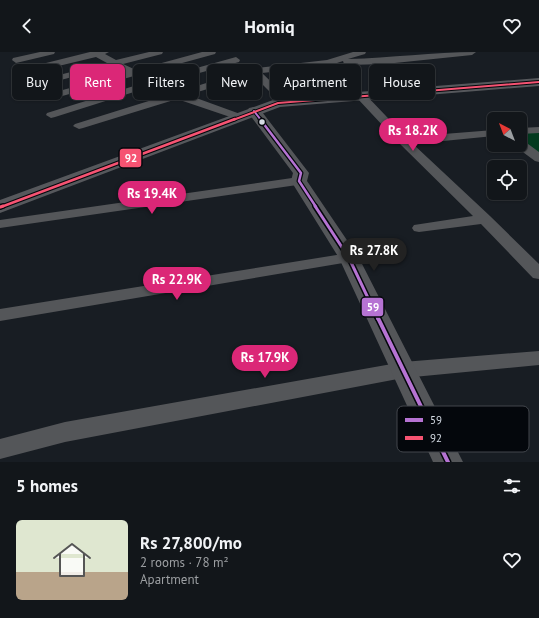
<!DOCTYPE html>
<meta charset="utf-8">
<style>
:root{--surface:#12161a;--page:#1b1f23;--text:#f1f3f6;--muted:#9c9fa2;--line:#313539;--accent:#db2777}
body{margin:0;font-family:"PT Sans",sans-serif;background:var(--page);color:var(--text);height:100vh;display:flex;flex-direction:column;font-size:15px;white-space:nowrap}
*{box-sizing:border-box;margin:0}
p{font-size:13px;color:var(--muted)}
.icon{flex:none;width:22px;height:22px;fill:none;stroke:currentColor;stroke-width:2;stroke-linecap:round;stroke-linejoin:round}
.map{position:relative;height:410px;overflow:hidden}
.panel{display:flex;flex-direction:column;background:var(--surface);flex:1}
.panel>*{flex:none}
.banner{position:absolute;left:12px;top:12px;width:515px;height:36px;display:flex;gap:8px}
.needle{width:26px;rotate:318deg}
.controls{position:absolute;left:487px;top:60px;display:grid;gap:8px}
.controls a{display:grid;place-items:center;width:40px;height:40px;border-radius:6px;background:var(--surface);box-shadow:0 1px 3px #0004,0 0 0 1px var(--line);font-size:20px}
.price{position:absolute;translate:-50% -34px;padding:0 9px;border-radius:14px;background:var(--accent);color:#fff;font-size:13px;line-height:26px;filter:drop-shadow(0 1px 2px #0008)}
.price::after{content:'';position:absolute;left:50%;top:24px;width:12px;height:9px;margin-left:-6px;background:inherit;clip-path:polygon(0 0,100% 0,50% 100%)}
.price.active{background:#222;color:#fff}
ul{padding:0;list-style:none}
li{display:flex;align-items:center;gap:12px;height:100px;padding:0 16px}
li+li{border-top:1px solid var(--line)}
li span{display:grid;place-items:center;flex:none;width:112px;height:80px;border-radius:6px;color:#555}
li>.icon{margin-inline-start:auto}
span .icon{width:48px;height:48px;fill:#fffc;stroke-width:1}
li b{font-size:17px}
h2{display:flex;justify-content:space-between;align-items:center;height:48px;padding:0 16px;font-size:17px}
.pill{padding:0 14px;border-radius:6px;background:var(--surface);box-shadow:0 1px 3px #0004,0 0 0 1px var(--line);font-size:14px;line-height:36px}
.pill.active{background:var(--accent);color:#fff}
header{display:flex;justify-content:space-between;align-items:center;height:52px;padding:0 16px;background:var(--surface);font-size:18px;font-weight:600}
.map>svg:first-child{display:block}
.green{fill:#033a1f}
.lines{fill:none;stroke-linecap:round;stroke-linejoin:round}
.minor{fill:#545659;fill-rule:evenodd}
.tertiary{fill:#545659;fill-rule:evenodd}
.secondary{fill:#56585c;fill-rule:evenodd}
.bus-1-far3-casing{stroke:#04070c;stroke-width:4}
.bus-1-far2-casing{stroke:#04070c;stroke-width:5}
.bus-1-far1-casing{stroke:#04070c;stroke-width:6}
.bus-1-casing{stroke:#04070c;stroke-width:7}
.bus-2-far2-casing{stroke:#04070c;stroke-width:4}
.bus-2-far1-casing{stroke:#04070c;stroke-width:5}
.bus-2-casing{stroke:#04070c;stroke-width:6}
.bus-1-far3{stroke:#b673d3;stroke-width:2}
.bus-1-far2{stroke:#b673d3;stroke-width:2.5}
.bus-1-far1{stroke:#b673d3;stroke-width:3}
.bus-1{stroke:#b673d3;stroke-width:4}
.bus-2-far2{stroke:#f65372;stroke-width:2}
.bus-2-far1{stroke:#f65372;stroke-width:2.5}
.bus-2{stroke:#f65372;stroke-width:3}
.bus-dot{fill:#d6dce5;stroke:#04070c;stroke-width:1.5}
.key{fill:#04070c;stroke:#43474d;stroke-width:1}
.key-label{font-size:11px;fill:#d6dce5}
.line-badge{stroke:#04070c;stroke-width:1.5}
.badge-label{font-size:11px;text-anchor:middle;font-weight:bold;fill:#fff}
</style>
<header><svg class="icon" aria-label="back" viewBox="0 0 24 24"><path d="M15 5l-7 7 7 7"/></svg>Homiq<svg class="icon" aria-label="heart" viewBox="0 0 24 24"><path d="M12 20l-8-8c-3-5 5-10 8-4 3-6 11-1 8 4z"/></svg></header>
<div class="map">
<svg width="539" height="410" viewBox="0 0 539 410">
<rect width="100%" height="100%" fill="#181d23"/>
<polygon class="green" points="539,78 539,106 520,92 520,79"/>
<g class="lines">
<g class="minor">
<polygon points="40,0 55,0 54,2 16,11 12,8 13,6"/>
<polygon points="90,0 109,0 105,2 116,8 149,0 163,0 162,2 123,12 136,18 202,0 216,0 215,2 142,22 141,25 134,24 48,48 43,45 44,43 126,21 114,14 38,34 33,31 35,29 107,11 96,5 21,23 16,20 18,18"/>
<path d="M 353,0 L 366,0 L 365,2 L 348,7 C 391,6 433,0 476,0 L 472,3 L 385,12 L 347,13 L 344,12 L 343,9 L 328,14 L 262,21 L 290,48 L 291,50 L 290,52 L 282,52 L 253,23 L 188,43 L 243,63 L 244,65 L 243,67 L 239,68 L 177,47 L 83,76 L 79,77 L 73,74 L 75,72 L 248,18 L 244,15 L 246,13 L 252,13 L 257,16 L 327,8 Z"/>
<polygon points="236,5 240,8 239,10 156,33 55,65 51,66 46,63 47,61 150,29"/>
<polygon points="361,41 365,42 406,85 494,78 494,84 413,92 490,164 539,212 539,227 533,226 481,172 419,180 414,179 412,176 414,173 473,164 399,91 357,46 356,44 357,42"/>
<polygon points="539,75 539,81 520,82 520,76"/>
<polygon points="520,88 524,89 539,100 539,110 535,109 516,95 515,93 520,93"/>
<polygon points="299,125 304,126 306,129 304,132 0,176 0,168"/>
<polygon points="349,201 355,203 357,206 355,209 0,269 0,257"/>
<polygon points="539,299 539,313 403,326 65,390 0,407 0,387 65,370 403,310"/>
</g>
<polygon class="tertiary" points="254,55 259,56 309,121 307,129 359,206 463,410 433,410 339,206 291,129 293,121 247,59 249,56"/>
<polygon class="secondary" points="539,26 539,34 280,55 0,161 0,148 273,48 319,43"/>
<g class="bus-1-far3-casing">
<polyline id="bus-1-far3" points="254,59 261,68"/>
</g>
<g class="bus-1-far2-casing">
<polyline id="bus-1-far2" points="260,67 301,121 299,129 316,155"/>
</g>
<g class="bus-1-far1-casing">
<polyline id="bus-1-far1" points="315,154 349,206 378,267"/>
</g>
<g class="bus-1-casing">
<polyline id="bus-1" points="378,266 448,410"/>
</g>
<g class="bus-2-far2-casing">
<polyline id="bus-2-far2" points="233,68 278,51 539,30"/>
</g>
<g class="bus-2-far1-casing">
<polyline id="bus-2-far1" points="1,155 235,67"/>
</g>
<g class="bus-2-casing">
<polyline id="bus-2" points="0,155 3,154"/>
</g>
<use href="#bus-1-far3" class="bus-1-far3"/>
<use href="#bus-1-far2" class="bus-1-far2"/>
<use href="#bus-1-far1" class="bus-1-far1"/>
<use href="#bus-1" class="bus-1"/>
<use href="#bus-2-far2" class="bus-2-far2"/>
<use href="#bus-2-far1" class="bus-2-far1"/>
<use href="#bus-2" class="bus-2"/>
</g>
<circle class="bus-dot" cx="262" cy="70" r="3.5"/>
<rect x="397" y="354" width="132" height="46" rx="6" class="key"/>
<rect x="405" y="366" width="18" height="4" fill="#b673d3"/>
<rect x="405" y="384" width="18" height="4" fill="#f65372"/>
<g class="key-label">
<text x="430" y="372">59</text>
<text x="430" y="390">92</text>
</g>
<g class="line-badge">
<rect x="119" y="96" width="23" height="20" rx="4" fill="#f65372"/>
<rect x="361" y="245" width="23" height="20" rx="4" fill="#b673d3"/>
</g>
<g class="badge-label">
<text x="131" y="110">92</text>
<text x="373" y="259">59</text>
</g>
</svg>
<div class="controls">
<a><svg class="needle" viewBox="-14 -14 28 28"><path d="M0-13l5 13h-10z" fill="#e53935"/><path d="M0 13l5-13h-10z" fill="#9c9fa2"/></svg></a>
<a><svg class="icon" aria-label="locate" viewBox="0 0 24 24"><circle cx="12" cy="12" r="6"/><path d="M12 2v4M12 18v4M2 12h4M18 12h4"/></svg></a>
</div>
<b class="price" style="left:413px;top:100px">Rs 18.2K</b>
<b class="price" style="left:152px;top:163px">Rs 19.4K</b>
<b class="price active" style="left:374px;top:220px">Rs 27.8K</b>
<b class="price" style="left:177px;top:249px">Rs 22.9K</b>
<b class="price" style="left:265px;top:327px">Rs 17.9K</b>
<div class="banner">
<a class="pill">Buy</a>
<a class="pill active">Rent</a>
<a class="pill">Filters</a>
<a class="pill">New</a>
<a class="pill">Apartment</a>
<a class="pill">House</a>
</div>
</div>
<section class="panel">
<h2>5 homes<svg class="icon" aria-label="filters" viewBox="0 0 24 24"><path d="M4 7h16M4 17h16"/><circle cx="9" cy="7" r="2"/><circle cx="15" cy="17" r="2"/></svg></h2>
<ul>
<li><span style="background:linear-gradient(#dfe7d0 65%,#b9a48a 0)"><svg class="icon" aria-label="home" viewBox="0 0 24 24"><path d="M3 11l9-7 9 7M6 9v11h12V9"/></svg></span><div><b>Rs 27,800/mo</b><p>2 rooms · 78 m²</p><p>Apartment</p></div><svg class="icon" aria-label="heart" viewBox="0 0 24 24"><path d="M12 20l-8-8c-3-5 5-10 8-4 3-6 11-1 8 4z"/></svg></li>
</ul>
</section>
